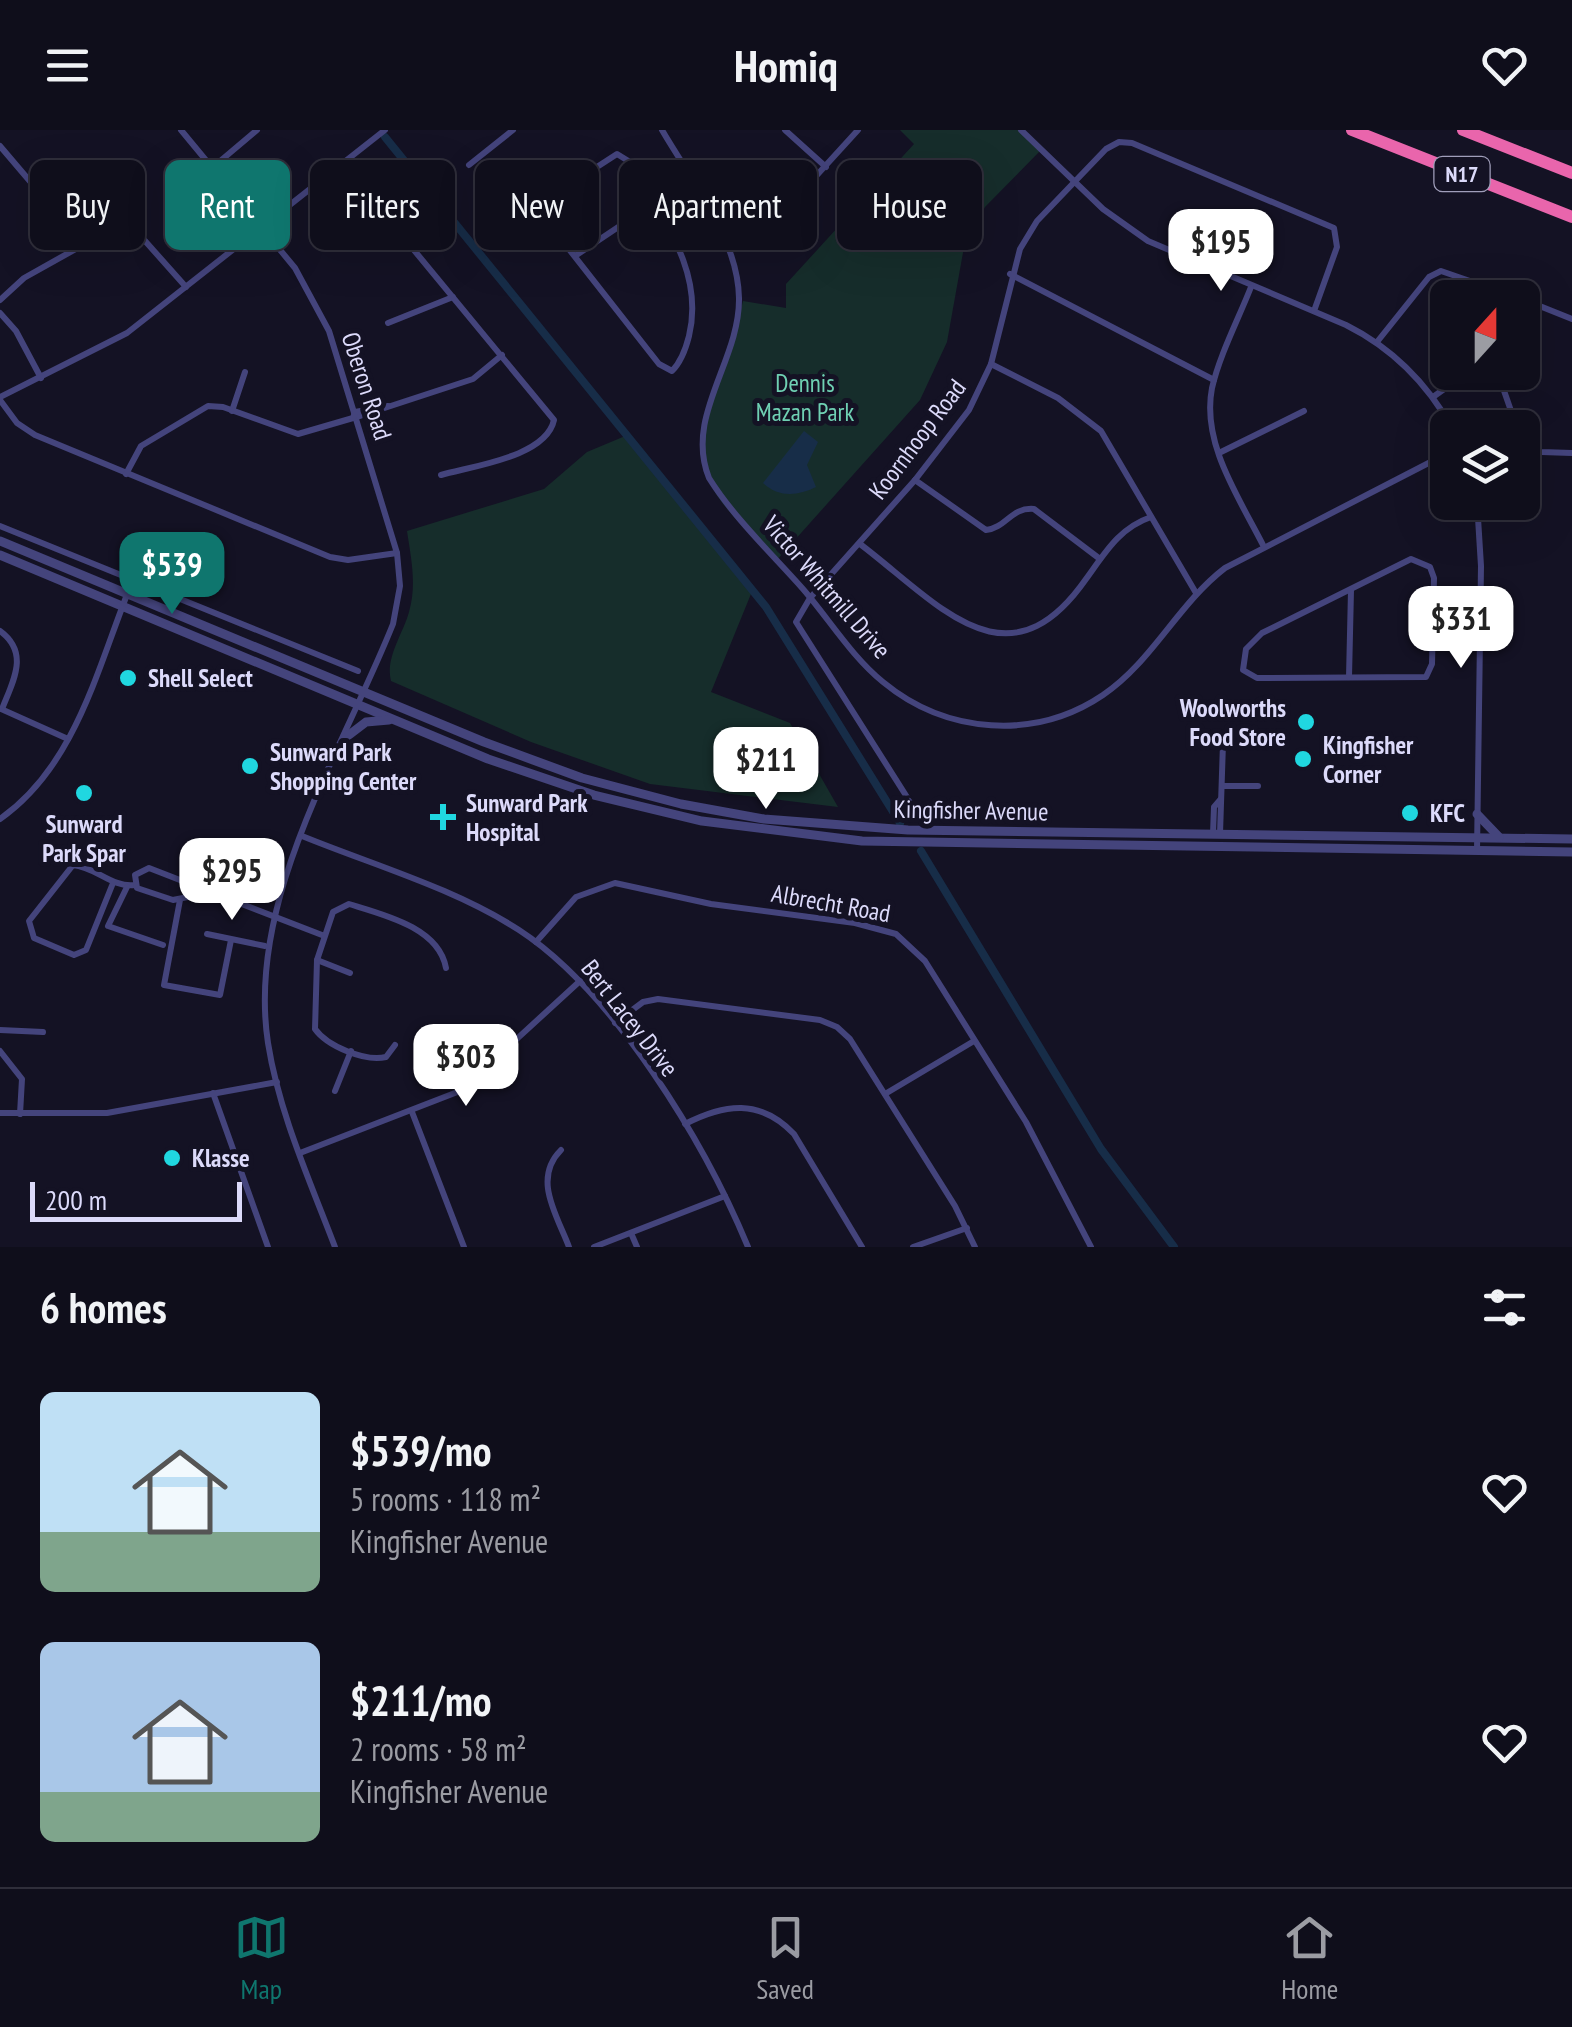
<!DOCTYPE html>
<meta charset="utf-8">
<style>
:root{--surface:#0f0e1b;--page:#1d1c28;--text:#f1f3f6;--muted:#9b9ca3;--line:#2f2e3a;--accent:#0f766e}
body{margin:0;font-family:"PT Sans Narrow",sans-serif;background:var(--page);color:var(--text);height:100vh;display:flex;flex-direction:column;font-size:38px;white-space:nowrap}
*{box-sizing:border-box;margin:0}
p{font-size:32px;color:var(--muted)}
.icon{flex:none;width:55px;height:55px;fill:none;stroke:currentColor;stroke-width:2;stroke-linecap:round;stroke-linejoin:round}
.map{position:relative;height:1117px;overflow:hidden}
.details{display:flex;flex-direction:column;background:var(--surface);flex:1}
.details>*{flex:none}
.hud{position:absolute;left:30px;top:30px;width:1000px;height:90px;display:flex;gap:20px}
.needle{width:65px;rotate:21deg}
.controls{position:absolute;left:1430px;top:150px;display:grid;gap:20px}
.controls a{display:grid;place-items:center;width:110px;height:110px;border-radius:15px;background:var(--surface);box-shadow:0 10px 40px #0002,0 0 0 2px var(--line);font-size:50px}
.scale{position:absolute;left:30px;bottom:25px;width:212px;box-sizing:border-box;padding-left:10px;border:5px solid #dcdafa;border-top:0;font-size:28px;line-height:35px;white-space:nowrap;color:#dcdafa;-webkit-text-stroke:8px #141224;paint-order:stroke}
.price{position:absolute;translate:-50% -85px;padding:0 22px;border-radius:20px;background:#fff;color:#222;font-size:32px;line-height:65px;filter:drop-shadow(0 2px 5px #0008)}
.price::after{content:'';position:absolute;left:50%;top:60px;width:30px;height:22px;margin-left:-15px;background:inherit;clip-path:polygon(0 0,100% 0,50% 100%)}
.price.active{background:var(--accent);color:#fff}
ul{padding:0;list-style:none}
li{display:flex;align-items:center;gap:30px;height:250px;padding:0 40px}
li span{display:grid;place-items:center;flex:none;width:280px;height:200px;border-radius:15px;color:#555}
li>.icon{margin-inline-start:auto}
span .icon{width:120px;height:120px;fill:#fffc;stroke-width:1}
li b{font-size:42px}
h2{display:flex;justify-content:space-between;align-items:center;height:120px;padding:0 40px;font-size:42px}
.pill{padding:0 35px;border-radius:15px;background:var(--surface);box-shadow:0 10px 40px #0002,0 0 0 2px var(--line);font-size:35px;line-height:90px}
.pill.active{background:var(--accent);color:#fff}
header{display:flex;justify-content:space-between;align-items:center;height:130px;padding:0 40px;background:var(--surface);font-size:45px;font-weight:700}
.dock{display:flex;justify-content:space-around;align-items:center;height:140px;border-top:2px solid var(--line);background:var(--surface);font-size:28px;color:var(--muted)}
.dock a{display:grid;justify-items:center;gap:5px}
.dock .active{color:var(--accent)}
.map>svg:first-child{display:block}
.green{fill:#162d2b}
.water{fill:#172d48}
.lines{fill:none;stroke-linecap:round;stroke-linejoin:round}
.canal{stroke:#172d48;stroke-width:8}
.minor{stroke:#44447c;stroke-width:6}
.tertiary{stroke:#44447c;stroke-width:9}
.motorway{stroke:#e965ac;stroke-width:12}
.poi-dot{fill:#20d7e0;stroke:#141224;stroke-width:4}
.labels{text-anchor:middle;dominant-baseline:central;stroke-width:10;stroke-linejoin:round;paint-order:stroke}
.shield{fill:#141224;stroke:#a09eba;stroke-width:2.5}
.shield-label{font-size:22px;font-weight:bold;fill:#dcdafa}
.park-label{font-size:25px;fill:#6fd0b3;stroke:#141224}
.street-label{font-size:25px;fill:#dcdafa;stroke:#141224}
.poi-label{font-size:25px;font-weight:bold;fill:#dcdafa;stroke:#141224;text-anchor:start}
</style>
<header><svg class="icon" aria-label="menu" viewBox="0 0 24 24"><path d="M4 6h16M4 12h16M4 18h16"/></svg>Homiq<svg class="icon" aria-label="heart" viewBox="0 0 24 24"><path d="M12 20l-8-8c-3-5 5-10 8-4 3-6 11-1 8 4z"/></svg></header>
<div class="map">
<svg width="1572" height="1117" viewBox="0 0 1572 1117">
<rect width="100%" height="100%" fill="#141224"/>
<g class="green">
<path d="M 900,0 L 1018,0 L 1040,21 L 985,77 L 964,117 L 947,212 L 920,270 L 776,431 C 756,408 722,380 710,353 C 685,295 731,227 743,171 L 786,178 L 786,154 L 914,14 Z"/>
<path d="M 630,304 L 753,459 L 711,562 L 790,593 L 838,677 L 650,654 L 531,612 L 391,551 C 385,528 403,504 409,482 C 417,454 411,428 407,401 L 544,359 L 587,322 Z"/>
</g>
<path class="water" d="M 804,301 L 818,312 L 807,335 L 816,357 C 798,366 779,368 763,353 Z"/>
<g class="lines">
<g class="canal">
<polyline points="385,7 766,477 900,693"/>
<polyline points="921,721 1101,1019 1174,1117"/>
</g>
<g class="minor">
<path d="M 181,0 L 295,138 L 329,201 L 397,423 L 400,456 L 393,494 C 341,624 246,770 268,913 C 279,983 310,1051 335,1117"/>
<path d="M 662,0 C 691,50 738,108 739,168 C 740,231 684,286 709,348 C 734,388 772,424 803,459 C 829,489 852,527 883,552 C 946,604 1035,611 1103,565 C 1152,532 1178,474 1225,438 L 1448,323"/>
<polyline points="785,0 826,37"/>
<path d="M 1021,0 L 1103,79 L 1148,111 L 1346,195 C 1392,218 1427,253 1452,298"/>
<polyline points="0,16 85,116"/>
<path d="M 617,24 L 630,32 C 660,86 705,140 689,206 C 686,218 681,232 672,241 L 659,234 L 539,81 L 543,72 Z"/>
<polyline points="469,35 513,0"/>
<polyline points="212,38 257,0"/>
<polyline points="655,81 696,60"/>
<path d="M 351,111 L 378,89 L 390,91 L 554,290 C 546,327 472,336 441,345"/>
<polyline points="727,115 776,90 858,0"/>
<polyline points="575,126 690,49"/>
<polyline points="1010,144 1214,250"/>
<path d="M 1251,157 C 1238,190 1220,224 1212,258 C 1201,314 1240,369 1264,417"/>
<polyline points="1522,169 1572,189"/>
<polyline points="0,170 24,148 115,97 138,103 186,157"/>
<polyline points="0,183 16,201 41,248"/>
<polyline points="388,193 453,167"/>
<polyline points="1377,212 1429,147 1441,141 1519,168"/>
<polyline points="991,234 1058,268 1101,301 1196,463"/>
<polyline points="1482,242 1502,255 1517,298"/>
<polyline points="0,267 127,203 385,0"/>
<polyline points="1433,267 1468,242"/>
<polyline points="0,270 17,293 35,305 330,427 348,430 397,423"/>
<polyline points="232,281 245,242"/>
<polyline points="354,288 473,249 502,225"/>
<polyline points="1522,313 1541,322 1572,323"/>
<polyline points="1219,323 1304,281"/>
<polyline points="126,344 141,316 208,276 223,277 298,304 353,288 355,282 388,276"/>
<path d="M 915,350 L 986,400 C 1006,398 1011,377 1034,379 L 1100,429"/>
<polyline points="0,396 358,541"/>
<path d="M 860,414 C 938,473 1007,562 1086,449 C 1105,423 1119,398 1151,387"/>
<polygon points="1411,429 1430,437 1434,448 1432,534 1426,547 1257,548 1243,540 1246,519 1262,503"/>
<polyline points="1432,493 1480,493"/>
<path d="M 0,501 C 30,523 13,551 2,579"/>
<polyline points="1432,503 1480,503"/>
<polyline points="1349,547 1351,460"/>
<polyline points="1,579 68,609"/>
<polyline points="1190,612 1265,613"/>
<polyline points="1222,656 1258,656"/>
<polyline points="988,680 912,675 796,492 810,468 915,350 969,280 991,234 1020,119 1037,91 1106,19 1119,12 1132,13 1334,98 1337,117 1314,181"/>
<path d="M 0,689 C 77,635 98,535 132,452"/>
<polyline points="1213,704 1214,677 1220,670"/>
<polyline points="1220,704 1223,613"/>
<path d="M 302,706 C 373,735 454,758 519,800 C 614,862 705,1013 748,1117"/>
<polyline points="1477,721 1481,436 1477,372"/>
<path d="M 113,753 L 86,820 L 74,825 L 34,808 L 29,791 L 73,735 C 96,737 112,758 135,755"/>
<polyline points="127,757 108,796 163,815"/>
<polyline points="207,763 173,770 137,758 135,745 149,738 322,805"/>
<polyline points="180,770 164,855 220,865 231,810"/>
<polyline points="207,804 265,816"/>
<polyline points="536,812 576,767 615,753 711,774 855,793 896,804 925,831 1026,992 1091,1117"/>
<polyline points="317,830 350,843"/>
<polyline points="615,893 643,872 658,869 820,890 837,897 850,909 955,1076 975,1117"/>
<polyline points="0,900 43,902"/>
<path d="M 395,915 L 386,927 C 365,932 327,916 315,899 L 317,830 L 333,782 L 349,774 C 385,785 439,798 446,838"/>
<polyline points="0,921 22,949 20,984"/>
<polyline points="335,961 351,921"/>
<polyline points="213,963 268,1117"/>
<polyline points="885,964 974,911"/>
<polyline points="412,982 464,1117"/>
<polyline points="0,983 107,983 277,952"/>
<path d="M 685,994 C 724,974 760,968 794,1004 L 862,1117"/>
<path d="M 561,1020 C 532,1049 557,1085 569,1117"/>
<polyline points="300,1023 460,961 580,851"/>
<polyline points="631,1103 637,1117"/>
<polyline points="594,1117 725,1066"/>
<polyline points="913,1117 967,1098"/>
</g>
<g class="tertiary">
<polyline points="0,411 484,612 582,648 681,674 764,689 908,700 1572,709"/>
<polyline points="0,425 488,629 594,665 702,691 862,711 1572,722"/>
<polyline points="345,608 366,592 389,590"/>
<polyline points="1477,684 1499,707"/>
</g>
<g class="motorway">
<polyline points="1352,0 1572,87"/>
<polyline points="1463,0 1572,43"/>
</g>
</g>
<g class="poi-dot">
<circle cx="128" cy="548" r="10"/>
<circle cx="1306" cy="592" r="10"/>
<circle cx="1303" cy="629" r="10"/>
<circle cx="250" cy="636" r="10"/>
<circle cx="84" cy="663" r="10"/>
<circle cx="1410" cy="683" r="10"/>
<path d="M438 672h10v10h10v10h-10v10h-10v-10h-10v-10h10z"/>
<circle cx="172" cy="1028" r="10"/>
</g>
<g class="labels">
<rect class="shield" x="1434.5" y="27" width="55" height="34" rx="8"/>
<g class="shield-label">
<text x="1462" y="44">N17</text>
</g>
<g class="park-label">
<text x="805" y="253">Dennis<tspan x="805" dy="29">Mazan Park</tspan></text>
</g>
<g class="street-label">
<text transform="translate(367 256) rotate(72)">Oberon Road</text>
<text transform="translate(917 309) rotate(-53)">Koornhoop Road</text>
<text transform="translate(827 457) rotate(49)">Victor Whitmill Drive</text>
<text transform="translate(971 680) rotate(1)">Kingfisher Avenue</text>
<text transform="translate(831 773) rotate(10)">Albrecht Road</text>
<text transform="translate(630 888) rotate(52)">Bert Lacey Drive</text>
</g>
<g class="poi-label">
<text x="148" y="548">Shell Select</text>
<text x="1286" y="578" text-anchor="end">Woolworths<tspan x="1286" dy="29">Food Store</tspan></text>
<text x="1323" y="615">Kingfisher<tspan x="1323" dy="29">Corner</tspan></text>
<text x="270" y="622">Sunward Park<tspan x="270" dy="29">Shopping Center</tspan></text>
<text x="466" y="673">Sunward Park<tspan x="466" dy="29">Hospital</tspan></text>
<text x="1430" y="683">KFC</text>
<text x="84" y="694" text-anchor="middle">Sunward<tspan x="84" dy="29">Park Spar</tspan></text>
<text x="192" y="1028">Klasse</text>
</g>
</g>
</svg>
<div class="controls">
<a><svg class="needle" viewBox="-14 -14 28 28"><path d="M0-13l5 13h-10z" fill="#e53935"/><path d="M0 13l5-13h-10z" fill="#9b9ca3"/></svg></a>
<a><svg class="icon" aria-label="layers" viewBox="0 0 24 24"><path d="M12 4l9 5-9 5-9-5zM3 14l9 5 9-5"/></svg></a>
</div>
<div class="scale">200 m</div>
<b class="price" style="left:1221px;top:164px">$195</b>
<b class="price active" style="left:172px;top:487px">$539</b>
<b class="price" style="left:1461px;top:541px">$331</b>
<b class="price" style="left:766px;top:682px">$211</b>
<b class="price" style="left:232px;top:793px">$295</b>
<b class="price" style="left:466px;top:979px">$303</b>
<div class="hud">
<a class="pill">Buy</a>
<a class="pill active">Rent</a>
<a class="pill">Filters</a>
<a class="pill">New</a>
<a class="pill">Apartment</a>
<a class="pill">House</a>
</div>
</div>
<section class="details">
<h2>6 homes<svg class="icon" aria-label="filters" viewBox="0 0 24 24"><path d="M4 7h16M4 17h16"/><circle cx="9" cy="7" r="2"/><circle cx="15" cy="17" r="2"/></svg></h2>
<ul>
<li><span style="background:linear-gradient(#bfe0f5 70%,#7fa58c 0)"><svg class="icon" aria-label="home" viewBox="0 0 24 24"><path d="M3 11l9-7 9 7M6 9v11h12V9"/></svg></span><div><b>$539/mo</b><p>5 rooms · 118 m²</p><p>Kingfisher Avenue</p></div><svg class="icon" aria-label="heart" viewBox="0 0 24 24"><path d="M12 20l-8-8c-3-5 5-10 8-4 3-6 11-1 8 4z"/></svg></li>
<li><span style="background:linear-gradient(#a9c7e8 75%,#7fa58c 0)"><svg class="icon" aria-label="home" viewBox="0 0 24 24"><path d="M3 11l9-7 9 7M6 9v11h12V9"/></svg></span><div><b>$211/mo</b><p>2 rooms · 58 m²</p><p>Kingfisher Avenue</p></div><svg class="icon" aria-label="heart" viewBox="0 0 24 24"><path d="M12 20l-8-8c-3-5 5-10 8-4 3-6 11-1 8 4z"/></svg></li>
</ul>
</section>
<nav class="dock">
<a class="active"><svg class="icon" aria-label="map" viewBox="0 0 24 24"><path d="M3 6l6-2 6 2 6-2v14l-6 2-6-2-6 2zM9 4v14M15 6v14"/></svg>Map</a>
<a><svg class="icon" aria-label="saved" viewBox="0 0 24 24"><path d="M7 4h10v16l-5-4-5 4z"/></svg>Saved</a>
<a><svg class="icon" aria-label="home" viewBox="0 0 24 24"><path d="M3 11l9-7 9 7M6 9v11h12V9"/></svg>Home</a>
</nav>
